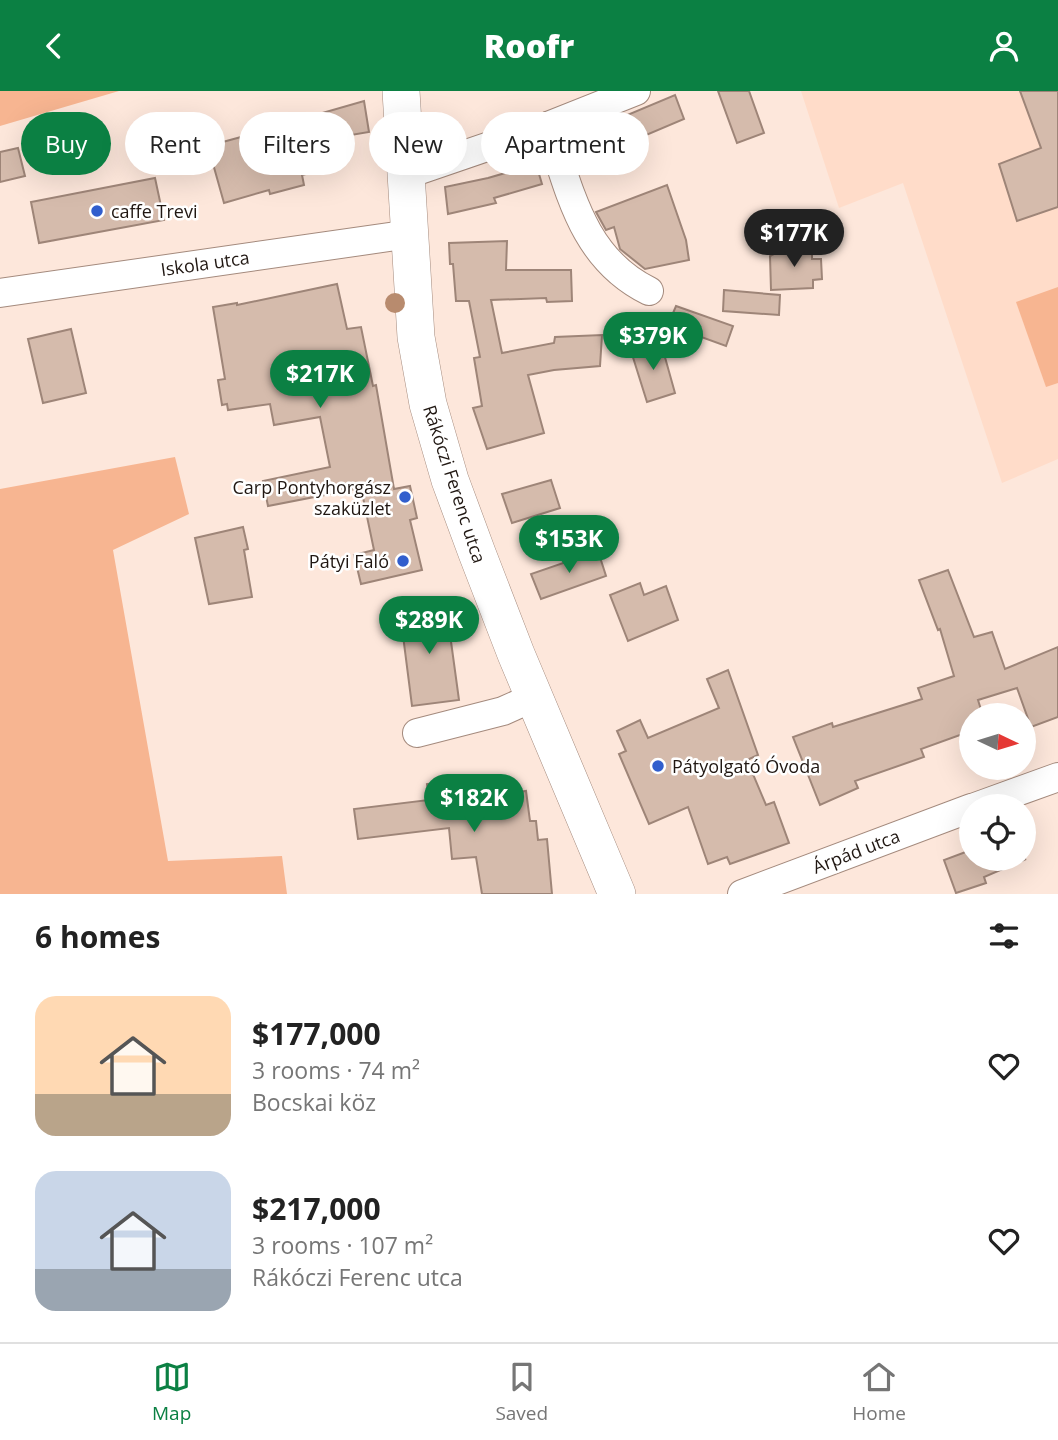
<!DOCTYPE html>
<meta charset="utf-8">
<style>
:root{--surface:#fff;--page:#f2f2f2;--text:#222;--muted:#767676;--line:#e0e0e0;--accent:#0b8043}
body{margin:0;font-family:"Open Sans",sans-serif;background:var(--page);color:var(--text);height:100vh;display:flex;flex-direction:column;font-size:26px;white-space:nowrap}
*{box-sizing:border-box;margin:0}
p{font-size:23px;color:var(--muted)}
.icon{flex:none;width:38px;height:38px;fill:none;stroke:currentColor;stroke-width:2;stroke-linecap:round;stroke-linejoin:round}
.map{position:relative;height:803px;overflow:hidden}
.sheet{display:flex;flex-direction:column;background:var(--surface);flex:1}
.sheet>*{flex:none}
.hud{position:absolute;left:21px;top:21px;width:700px;height:63px;display:flex;gap:14px}
.needle{width:46px;rotate:94deg}
.tools{position:absolute;left:959px;top:612px;display:grid;gap:14px}
.tools a{display:grid;place-items:center;width:77px;height:77px;border-radius:50%;background:var(--surface);box-shadow:0 7px 28px #0002;font-size:35px}
.price{position:absolute;translate:-50% -60px;padding:0 16px;border-radius:24px;background:var(--accent);color:#fff;font-size:23px;line-height:46px;filter:drop-shadow(0 2px 4px #0008)}
.price::after{content:'';position:absolute;left:50%;top:42px;width:21px;height:16px;margin-left:-10px;background:inherit;clip-path:polygon(0 0,100% 0,50% 100%)}
.price.active{background:#222;color:#fff}
ul{padding:0;list-style:none}
li{display:flex;align-items:center;gap:21px;height:175px;padding:0 35px}
li span{display:grid;place-items:center;flex:none;width:196px;height:140px;border-radius:21px;color:#555}
li>.icon{margin-inline-start:auto}
span .icon{width:84px;height:84px;fill:#fffc;stroke-width:1}
li b{font-size:30px}
h2{display:flex;justify-content:space-between;align-items:center;height:84px;padding:0 35px;font-size:30px}
.pill{padding:0 24px;border-radius:32px;background:var(--surface);box-shadow:0 7px 28px #0002;font-size:24px;line-height:63px}
.pill.active{background:var(--accent);color:#fff}
header{display:flex;justify-content:space-between;align-items:center;height:91px;padding:0 35px;background:var(--accent);color:#fff;font-size:32px;font-weight:800}
.tabs{display:flex;justify-content:space-around;align-items:center;height:98px;border-top:2px solid var(--line);background:var(--surface);font-size:19px;color:var(--muted)}
.tabs a{display:grid;justify-items:center;gap:4px}
.tabs .active{color:var(--accent)}
.map>svg:first-child{display:block}
.built{fill:#ffdcc9}
.green{fill:#f7b591}
.building{fill:#d5bbac;stroke:#9e8578;stroke-width:2}
.lines{fill:none;stroke-linecap:round;stroke-linejoin:round}
.minor-casing{stroke:#a48a7d;stroke-width:30}
.major-casing{stroke:#a48a7d;stroke-width:38}
.minor{stroke:#fff;stroke-width:28}
.major{stroke:#fff;stroke-width:37}
.tree{fill:#b88b6e}
.poi-dot{fill:#315ecd;stroke:#fff;stroke-width:2.5}
.labels{text-anchor:middle;dominant-baseline:central;stroke-width:5;stroke-linejoin:round;paint-order:stroke}
.poi-label{font-size:18px;fill:#201712;stroke:#fff;text-anchor:start}
.street-label{font-size:18px;fill:#201712;stroke:#fff}
</style>
<header><svg class="icon" aria-label="back" viewBox="0 0 24 24"><path d="M15 5l-7 7 7 7"/></svg>Roofr<svg class="icon" aria-label="person" viewBox="0 0 24 24"><circle cx="12" cy="8" r="4"/><path d="M4 21q1-7 8-7t8 7"/></svg></header>
<div class="map">
<svg width="1058" height="803" viewBox="0 0 1058 803">
<rect width="100%" height="100%" fill="#fde7db"/>
<polygon class="built" points="801,0 1058,0 1058,368 1002,392 903,92 839,117"/>
<g class="green">
<polygon points="0,0 119,0 0,35"/>
<polygon points="1058,196 1058,292 1046,296 1016,211"/>
<polygon points="175,366 189,423 113,459 168,770 282,765 287,803 0,803 0,398"/>
</g>
<g class="building">
<polygon points="718,0 749,0 764,42 737,52"/>
<polygon points="1020,0 1058,0 1058,116 1017,130 999,73 1041,57"/>
<polygon points="675,4 684,28 578,73 570,48"/>
<polygon points="364,10 369,41 309,51 317,80 302,84 304,94 270,103 269,99 224,112 208,55 241,46 247,66 301,52 298,29"/>
<polygon points="18,57 25,85 0,91 0,61"/>
<polygon points="536,73 542,93 494,107 496,112 448,123 445,96 488,87"/>
<polygon points="155,87 164,129 39,152 31,111"/>
<polygon points="667,94 686,149 689,169 645,178 620,158 614,136 606,139 596,121"/>
<polygon points="507,150 506,179 571,179 572,210 547,211 546,207 491,209 502,262 554,252 555,246 602,244 600,275 554,279 528,284 544,342 487,358 473,317 482,315 474,267 480,266 469,210 456,210 453,173 450,173 449,152"/>
<polygon points="812,155 812,168 821,168 822,188 813,189 813,197 771,199 770,165 776,162 775,157"/>
<polygon points="337,193 347,238 361,236 373,295 376,294 394,398 410,395 417,427 410,429 422,479 361,493 354,464 374,459 361,397 268,415 263,390 330,376 320,326 274,334 270,313 228,319 227,313 222,314 218,289 225,288 213,216 237,212 237,214"/>
<polygon points="724,199 780,204 779,224 723,220"/>
<polygon points="676,215 733,235 726,255 668,234"/>
<polygon points="71,238 86,302 43,312 28,248"/>
<polygon points="661,252 675,302 647,311 631,260"/>
<polygon points="551,389 560,417 512,432 502,403"/>
<polygon points="243,436 248,458 244,459 252,506 209,513 195,447"/>
<polygon points="598,460 606,485 541,508 531,483"/>
<polygon points="948,479 974,546 992,541 1005,578 1058,556 1058,626 1031,636 1017,597 978,609 983,625 971,625 971,640 921,658 924,666 855,690 858,697 820,714 793,646 832,632 833,636 922,608 918,597 954,585 940,538 938,539 919,489"/>
<polygon points="640,492 644,504 666,495 678,529 628,550 610,504"/>
<polygon points="446,514 459,609 412,615 400,521"/>
<polygon points="728,579 758,664 747,669 766,714 774,711 789,752 730,773 727,766 708,773 688,716 649,733 619,663 626,660 617,640 640,629 648,647 719,617 707,588"/>
<polygon points="458,689 460,701 476,699 476,707 526,700 530,730 536,730 538,749 547,748 552,803 482,803 476,766 452,768 449,737 358,748 354,718 429,709 427,693"/>
<polygon points="971,759 971,768 1026,768 984,786 986,792 956,802 944,769"/>
</g>
<g class="lines">
<g class="minor-casing">
<g id="minor">
<path d="M 548,35 C 570,100 582,167 649,200"/>
<polyline points="405,84 548,35 636,0"/>
<polyline points="0,202 410,143"/>
<polyline points="417,642 503,620 534,606"/>
<polyline points="975,716 1058,686"/>
<polyline points="742,803 971,717"/>
</g>
</g>
<g class="major-casing">
<polyline id="major" points="401,0 416,246 428,313 450,389 477,462 516,563 617,803"/>
</g>
<use href="#minor" class="minor"/>
<use href="#major" class="major"/>
</g>
<circle class="tree" cx="395" cy="212" r="10"/>
<g class="poi-dot">
<circle cx="97" cy="120" r="7"/>
<circle cx="405" cy="406" r="7"/>
<circle cx="403" cy="470" r="7"/>
<circle cx="658" cy="675" r="7"/>
</g>
<g class="labels">
<g class="poi-label">
<text x="111" y="120">caffe Trevi</text>
<text x="391" y="396" text-anchor="end">Carp Pontyhorgász<tspan x="391" dy="21">szaküzlet</tspan></text>
<text x="389" y="470" text-anchor="end">Pátyi Faló</text>
<text x="672" y="675">Pátyolgató Óvoda</text>
</g>
<g class="street-label">
<text transform="translate(205 172) rotate(-8)">Iskola utca</text>
<text transform="translate(455 393) rotate(72)">Rákóczi Ferenc utca</text>
<text transform="translate(856 760) rotate(-21)">Árpád utca</text>
</g>
</g>
</svg>
<div class="tools">
<a><svg class="needle" viewBox="-14 -14 28 28"><path d="M0-13l5 13h-10z" fill="#e53935"/><path d="M0 13l5-13h-10z" fill="#767676"/></svg></a>
<a><svg class="icon" aria-label="locate" viewBox="0 0 24 24"><circle cx="12" cy="12" r="6"/><path d="M12 2v4M12 18v4M2 12h4M18 12h4"/></svg></a>
</div>
<b class="price active" style="left:794px;top:178px">$177K</b>
<b class="price" style="left:653px;top:281px">$379K</b>
<b class="price" style="left:320px;top:319px">$217K</b>
<b class="price" style="left:569px;top:484px">$153K</b>
<b class="price" style="left:429px;top:565px">$289K</b>
<b class="price" style="left:474px;top:743px">$182K</b>
<div class="hud">
<a class="pill active">Buy</a>
<a class="pill">Rent</a>
<a class="pill">Filters</a>
<a class="pill">New</a>
<a class="pill">Apartment</a>
</div>
</div>
<section class="sheet">
<h2>6 homes<svg class="icon" aria-label="filters" viewBox="0 0 24 24"><path d="M4 7h16M4 17h16"/><circle cx="9" cy="7" r="2"/><circle cx="15" cy="17" r="2"/></svg></h2>
<ul>
<li><span style="background:linear-gradient(#ffd9b3 70%,#b9a48a 0)"><svg class="icon" aria-label="home" viewBox="0 0 24 24"><path d="M3 11l9-7 9 7M6 9v11h12V9"/></svg></span><div><b>$177,000</b><p>3 rooms · 74 m²</p><p>Bocskai köz</p></div><svg class="icon" aria-label="heart" viewBox="0 0 24 24"><path d="M12 20l-8-8c-3-5 5-10 8-4 3-6 11-1 8 4z"/></svg></li>
<li><span style="background:linear-gradient(#c9d6e8 70%,#9aa5b1 0)"><svg class="icon" aria-label="home" viewBox="0 0 24 24"><path d="M3 11l9-7 9 7M6 9v11h12V9"/></svg></span><div><b>$217,000</b><p>3 rooms · 107 m²</p><p>Rákóczi Ferenc utca</p></div><svg class="icon" aria-label="heart" viewBox="0 0 24 24"><path d="M12 20l-8-8c-3-5 5-10 8-4 3-6 11-1 8 4z"/></svg></li>
</ul>
</section>
<nav class="tabs">
<a class="active"><svg class="icon" aria-label="map" viewBox="0 0 24 24"><path d="M3 6l6-2 6 2 6-2v14l-6 2-6-2-6 2zM9 4v14M15 6v14"/></svg>Map</a>
<a><svg class="icon" aria-label="saved" viewBox="0 0 24 24"><path d="M7 4h10v16l-5-4-5 4z"/></svg>Saved</a>
<a><svg class="icon" aria-label="home" viewBox="0 0 24 24"><path d="M3 11l9-7 9 7M6 9v11h12V9"/></svg>Home</a>
</nav>
